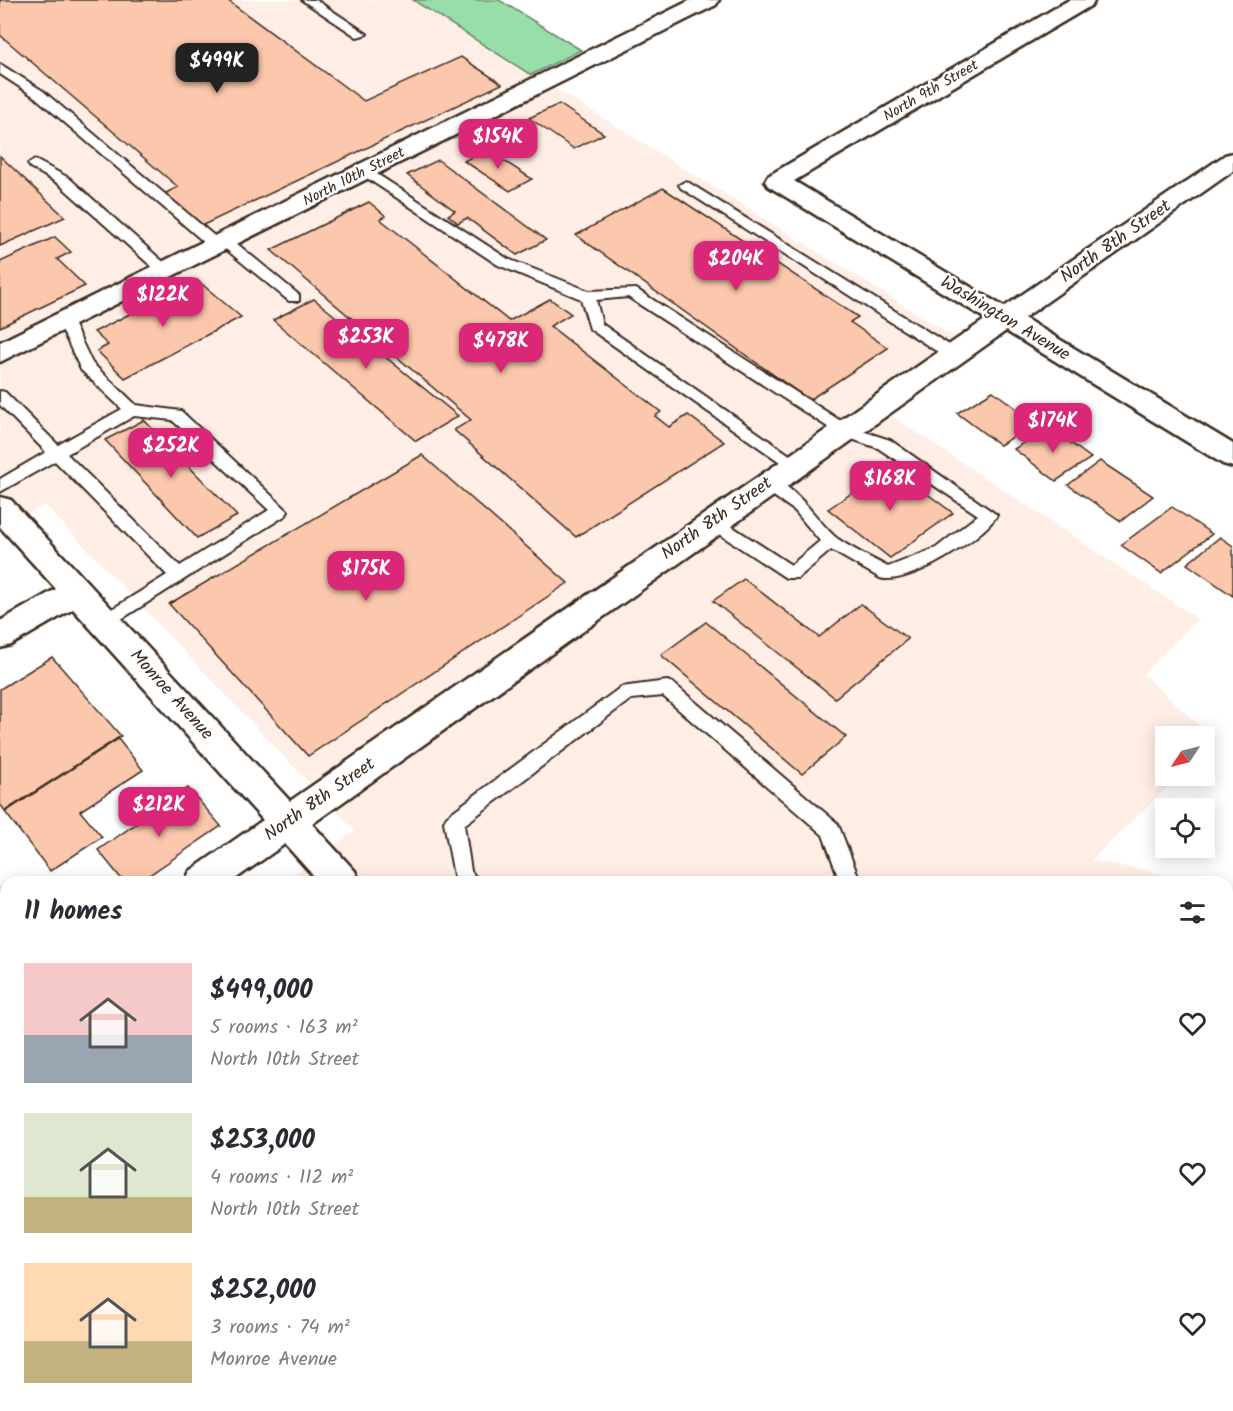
<!DOCTYPE html>
<meta charset="utf-8">
<style>
:root{--surface:#fff;--page:#f7f7f7;--text:#2b2b33;--muted:#7c7c81;--accent:#db2777}
body{margin:0;font-family:Kalam,sans-serif;background:var(--page);color:var(--text);height:100vh;display:flex;flex-direction:column;font-size:22px;white-space:nowrap}
*{box-sizing:border-box;margin:0}
p{font-size:20px;color:var(--muted)}
.icon{flex:none;width:33px;height:33px;fill:none;stroke:currentColor;stroke-width:2;stroke-linecap:round;stroke-linejoin:round}
.map{position:relative;flex:1;overflow:hidden}
.details{position:absolute;left:0px;top:876px;width:1233px;height:536px;display:flex;flex-direction:column;background:var(--surface);border-radius:18px 18px 0 0;box-shadow:0 3px 15px #0003}
.details>*{flex:none}
.needle{width:39px;rotate:235deg}
.buttons{position:absolute;left:1155px;top:726px;display:grid;gap:12px}
.buttons a{display:grid;place-items:center;width:60px;height:60px;border-radius:0px;background:var(--surface);box-shadow:0 3px 15px #0003;font-size:30px}
.price{position:absolute;translate:-50% -51px;padding:0 14px;border-radius:12px;background:var(--accent);color:#fff;font-size:20px;line-height:39px;filter:drop-shadow(0 2px 3px #0008)}
.price::after{content:'';position:absolute;left:50%;top:36px;width:18px;height:14px;margin-left:-9px;background:inherit;clip-path:polygon(0 0,100% 0,50% 100%)}
.price.current{background:#222;color:#fff}
ul{padding:0;list-style:none}
li{display:flex;align-items:center;gap:18px;height:150px;padding:0 24px}
li span{display:grid;place-items:center;flex:none;width:168px;height:120px;border-radius:0px;color:#555}
li>.icon{margin-inline-start:auto}
span .icon{width:72px;height:72px;fill:#fffc;stroke-width:1}
li b{font-size:26px}
h2{display:flex;justify-content:space-between;align-items:center;height:72px;padding:0 24px;font-size:26px}
.map>svg:first-child{display:block}
.built{fill:#feeee6}
.green{fill:#97deab;stroke:#698464;stroke-width:1.5}
.building{fill:#fcc8ad;stroke:#3b2a1e;stroke-width:1.5}
.lines{fill:none;stroke-linecap:round;stroke-linejoin:round}
.service-casing{stroke:#3b2a1e;stroke-width:4}
.minor-casing{stroke:#3b2a1e;stroke-width:5}
.service{fill:#fff;fill-rule:evenodd}
.minor{fill:#fff;fill-rule:evenodd}
.labels{text-anchor:middle;dominant-baseline:central;stroke-width:5;stroke-linejoin:round;paint-order:stroke}
.far-street-label{font-size:15px;fill:#3b2a1e;stroke:#fff}
.street-label{font-size:18px;fill:#3b2a1e;stroke:#fff}
</style>
<div class="map">
<svg width="1233" height="1411" viewBox="0 0 1233 1411">
<rect width="100%" height="100%" fill="#fff"/>
<filter id="ink" filterUnits="userSpaceOnUse"><feTurbulence type="fractalNoise" baseFrequency=".0167" numOctaves="2"/><feDisplacementMap in="SourceGraphic" scale="12" xChannelSelector="R" yChannelSelector="G"/><feConvolveMatrix kernelMatrix="1 2 1 2 8 2 1 2 1" color-interpolation-filters="sRGB"/></filter>
<g filter="url(#ink)">
<g class="built">
<polygon points="0,0 413,0 961,341 872,403 1198,619 1143,674 1216,741 1205,752 1204,736 1166,736 1166,776 1180,776 1091,860 1204,882 284,882 355,831 45,505 0,529"/>
<polygon points="1227,886 1233,887 1233,1411 0,1411 0,1082 6,1078 6,1406 1227,1406"/>
</g>
<polygon class="green" points="413,0 499,0 581,50 531,75"/>
<g class="building">
<polygon points="0,0 227,0 364,101 461,57 502,84 201,226 164,194 178,187 0,35"/>
<polygon points="559,104 604,134 574,149 529,118"/>
<polygon points="486,149 532,179 510,191 464,161"/>
<polygon points="0,156 65,217 0,246"/>
<polygon points="438,160 546,240 517,255 467,218 458,223 448,215 455,211 407,175"/>
<polygon points="663,188 858,317 850,322 888,348 809,400 576,235"/>
<polygon points="369,202 386,216 380,219 509,321 550,299 571,314 550,326 661,412 655,416 669,427 688,415 724,442 576,537 454,430 471,420 271,250"/>
<polygon points="55,237 71,252 57,259 85,286 0,327 0,262"/>
<polygon points="197,280 241,317 125,378 97,351 108,345 94,332"/>
<polygon points="314,299 458,416 416,441 273,320"/>
<polygon points="993,391 1036,423 1000,445 957,413"/>
<polygon points="144,420 237,516 197,538 105,440"/>
<polygon points="1049,427 1091,458 1056,481 1014,449"/>
<polygon points="422,455 568,583 308,756 169,604"/>
<polygon points="1100,461 1153,496 1121,521 1068,485"/>
<polygon points="891,467 953,513 890,558 828,509"/>
<polygon points="1172,507 1212,534 1161,573 1121,545"/>
<polygon points="1220,537 1233,546 1233,596 1187,564"/>
<polygon points="744,579 819,637 861,604 908,639 835,698 713,601"/>
<polygon points="706,622 846,737 802,774 661,655"/>
<polygon points="52,657 121,736 5,811 0,804 0,689"/>
<polygon points="118,739 143,770 80,811 102,837 50,871 5,812"/>
<polygon points="188,788 221,826 139,882 124,882 98,850"/>
<polygon points="1,889 6,894 6,960 2,962"/>
</g>
<g class="lines">
<g class="service-casing">
<g id="service">
<polygon points="302,0 316,0 367,34 357,37"/>
<polygon points="0,64 43,91 219,240 225,237 230,238 299,295 299,301 289,301 222,246 216,249 211,248 35,97 0,74"/>
<polygon points="35,160 69,178 170,268 170,274 160,274 59,184 30,167 28,164"/>
<path d="M 366,167 L 508,259 L 589,291 L 636,289 L 850,427 L 890,440 L 997,515 C 984,538 907,587 880,578 L 831,550 L 798,578 L 786,578 L 707,526 L 705,522 L 707,518 L 719,518 L 791,565 L 820,541 L 795,511 L 762,488 L 760,484 L 762,480 C 789,472 820,527 838,539 C 854,550 871,558 888,567 L 936,548 L 978,515 L 878,448 L 840,435 L 628,297 L 596,300 L 602,324 L 804,465 L 796,471 L 790,469 L 590,329 L 581,299 L 498,265 L 361,174 L 361,168 Z"/>
<polygon points="686,181 959,351 961,355 959,359 949,359 681,188 679,185"/>
<path d="M 65,316 L 72,321 L 92,363 L 136,405 L 181,411 L 288,511 L 286,515 L 104,630 L 98,628 L 95,623 L 98,618 L 167,575 L 55,461 L 0,492 L 0,479 L 46,452 L 0,405 L 0,391 L 5,392 L 58,445 L 122,409 L 81,370 L 58,321 ZM 134,416 L 172,420 L 269,510 L 180,566 L 67,454 Z"/>
<polygon points="667,681 673,683 838,824 858,876 855,882 831,882 837,873 823,835 663,696 631,699 464,825 471,871 479,882 455,881 444,822 447,816 621,687"/>
<polygon points="56,1406 110,1406 112,1411 86,1411 84,1408 83,1411 54,1411"/>
<polygon points="429,1406 453,1406 452,1411 428,1411"/>
<rect x="496" y="1406" width="24" height="5"/>
</g>
</g>
<g class="minor-casing">
<g id="minor">
<polygon points="691,0 719,0 716,5 0,362 0,342"/>
<polygon points="1069,0 1095,0 1092,5 794,181 1004,307 1225,155 1233,153 1233,171 1024,318 1233,444 1233,467 1223,464 1006,331 312,824 355,871 360,882 319,882 285,844 231,882 185,882 190,871 263,820 73,609 11,645 0,648 0,621 56,589 0,527 0,497 11,500 290,801 986,319 768,186 765,181 768,176"/>
<polygon points="6,1003 6,1041 0,1043 0,1005"/>
</g>
</g>
<use href="#service" class="service"/>
<use href="#minor" class="minor"/>
</g>
</g>
<g class="labels">
<g class="far-street-label">
<text transform="translate(931 91) rotate(-30)">North 9th Street</text>
<text transform="translate(354 177) rotate(-27)">North 10th Street</text>
</g>
<g class="street-label">
<text transform="translate(1116 242) rotate(-35)">North 8th Street</text>
<text transform="translate(1005 319) rotate(31)">Washington Avenue</text>
<text transform="translate(717 519) rotate(-35)">North 8th Street</text>
<text transform="translate(171 695) rotate(48)">Monroe Avenue</text>
<text transform="translate(320 800) rotate(-35)">North 8th Street</text>
</g>
</g>
</svg>
<div class="buttons">
<a><svg class="needle" viewBox="-14 -14 28 28"><path d="M0-13l5 13h-10z" fill="#e53935"/><path d="M0 13l5-13h-10z" fill="#7c7c81"/></svg></a>
<a><svg class="icon" aria-label="locate" viewBox="0 0 24 24"><circle cx="12" cy="12" r="6"/><path d="M12 2v4M12 18v4M2 12h4M18 12h4"/></svg></a>
</div>
<b class="price current" style="left:217px;top:94px">$499K</b>
<b class="price" style="left:498px;top:170px">$154K</b>
<b class="price" style="left:736px;top:292px">$204K</b>
<b class="price" style="left:163px;top:328px">$122K</b>
<b class="price" style="left:366px;top:370px">$253K</b>
<b class="price" style="left:501px;top:374px">$478K</b>
<b class="price" style="left:1053px;top:454px">$174K</b>
<b class="price" style="left:171px;top:479px">$252K</b>
<b class="price" style="left:890px;top:512px">$168K</b>
<b class="price" style="left:366px;top:602px">$175K</b>
<b class="price" style="left:159px;top:838px">$212K</b>
<section class="details">
<h2>11 homes<svg class="icon" aria-label="filters" viewBox="0 0 24 24"><path d="M4 7h16M4 17h16"/><circle cx="9" cy="7" r="2"/><circle cx="15" cy="17" r="2"/></svg></h2>
<ul>
<li><span style="background:linear-gradient(#f6c9c9 60%,#9aa5b1 0)"><svg class="icon" aria-label="home" viewBox="0 0 24 24"><path d="M3 11l9-7 9 7M6 9v11h12V9"/></svg></span><div><b>$499,000</b><p>5 rooms · 163 m²</p><p>North 10th Street</p></div><svg class="icon" aria-label="heart" viewBox="0 0 24 24"><path d="M12 20l-8-8c-3-5 5-10 8-4 3-6 11-1 8 4z"/></svg></li>
<li><span style="background:linear-gradient(#dfe7d0 70%,#c2b280 0)"><svg class="icon" aria-label="home" viewBox="0 0 24 24"><path d="M3 11l9-7 9 7M6 9v11h12V9"/></svg></span><div><b>$253,000</b><p>4 rooms · 112 m²</p><p>North 10th Street</p></div><svg class="icon" aria-label="heart" viewBox="0 0 24 24"><path d="M12 20l-8-8c-3-5 5-10 8-4 3-6 11-1 8 4z"/></svg></li>
<li><span style="background:linear-gradient(#ffd9b3 65%,#c2b280 0)"><svg class="icon" aria-label="home" viewBox="0 0 24 24"><path d="M3 11l9-7 9 7M6 9v11h12V9"/></svg></span><div><b>$252,000</b><p>3 rooms · 74 m²</p><p>Monroe Avenue</p></div><svg class="icon" aria-label="heart" viewBox="0 0 24 24"><path d="M12 20l-8-8c-3-5 5-10 8-4 3-6 11-1 8 4z"/></svg></li>
</ul>
</section>
</div>
